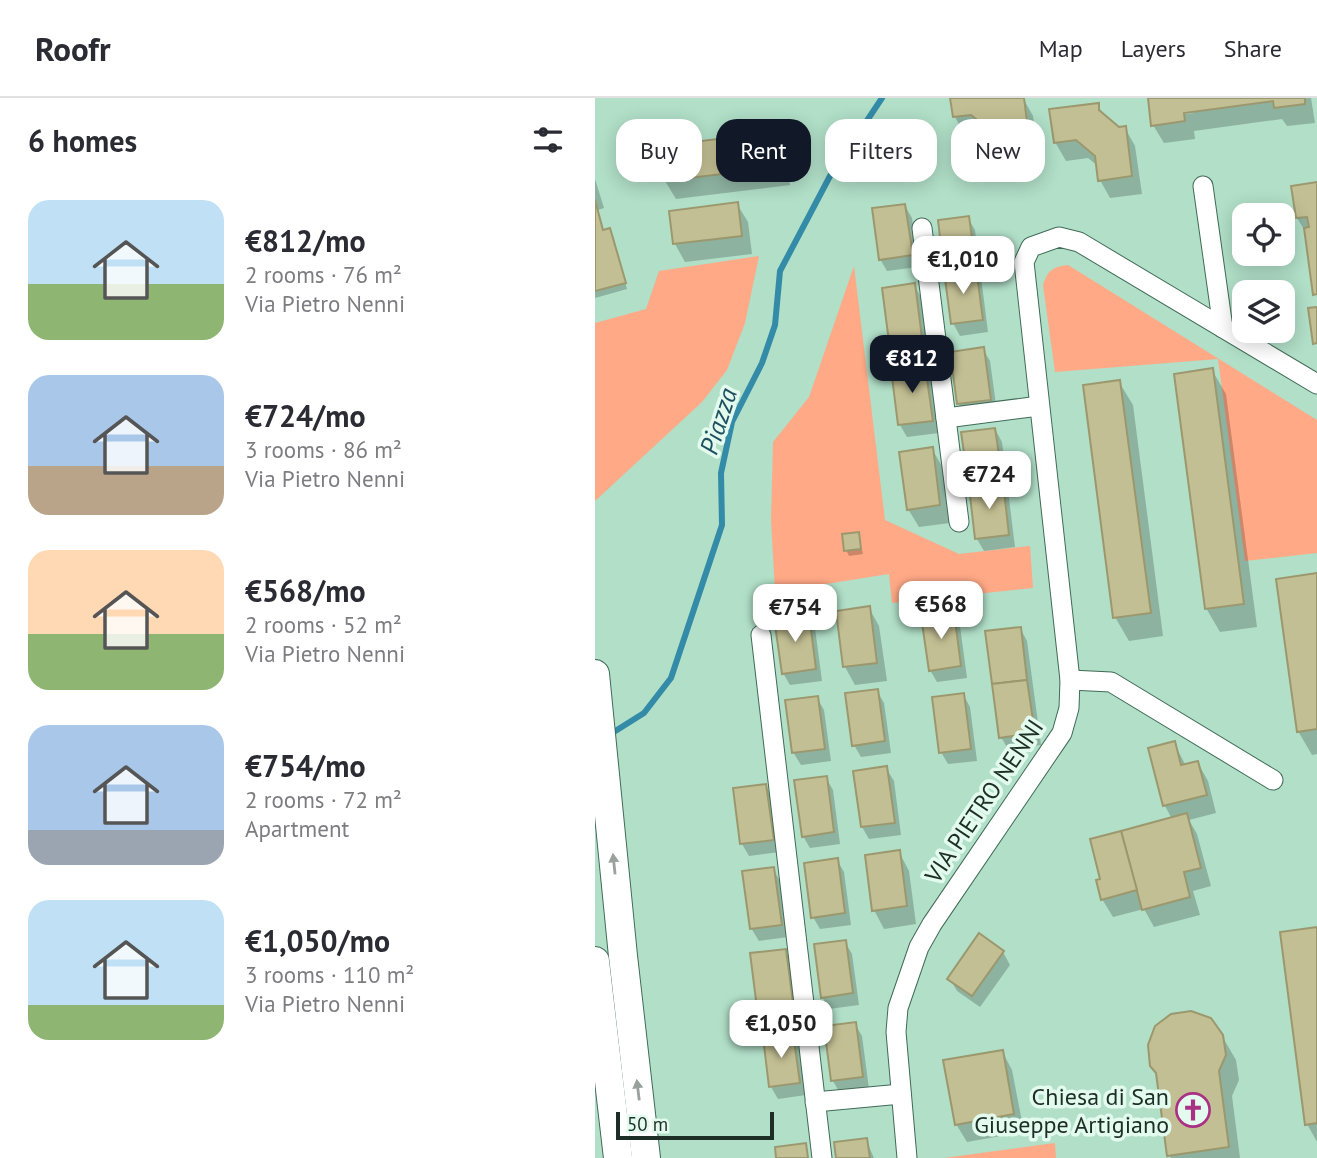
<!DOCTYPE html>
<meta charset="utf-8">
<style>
:root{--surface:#fff;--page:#f7f7f7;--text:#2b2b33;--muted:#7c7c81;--line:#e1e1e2;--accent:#111827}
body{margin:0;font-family:"PT Sans",sans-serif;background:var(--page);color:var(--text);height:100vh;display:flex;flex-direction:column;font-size:26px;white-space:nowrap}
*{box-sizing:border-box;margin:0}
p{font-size:23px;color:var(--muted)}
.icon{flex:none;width:38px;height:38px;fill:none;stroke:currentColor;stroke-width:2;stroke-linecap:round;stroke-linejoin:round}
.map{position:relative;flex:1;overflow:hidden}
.panel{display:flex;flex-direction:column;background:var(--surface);width:595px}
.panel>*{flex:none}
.top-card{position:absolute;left:21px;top:21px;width:595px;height:63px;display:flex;gap:14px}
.buttons{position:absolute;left:637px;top:105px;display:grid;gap:14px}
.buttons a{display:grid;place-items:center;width:63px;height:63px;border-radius:14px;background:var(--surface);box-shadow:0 4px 18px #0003;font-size:35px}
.scale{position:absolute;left:21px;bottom:18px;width:158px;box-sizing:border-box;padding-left:7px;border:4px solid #1c2e26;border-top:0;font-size:19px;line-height:24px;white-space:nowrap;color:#1c2e26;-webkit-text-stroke:5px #e3faee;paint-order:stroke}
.price{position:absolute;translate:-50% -60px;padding:0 16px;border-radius:14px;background:#fff;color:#222;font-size:23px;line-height:46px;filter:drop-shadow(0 2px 4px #0008)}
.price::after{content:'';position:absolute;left:50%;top:42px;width:21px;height:16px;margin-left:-10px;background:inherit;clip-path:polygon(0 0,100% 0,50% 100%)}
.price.active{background:var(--accent);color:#fff}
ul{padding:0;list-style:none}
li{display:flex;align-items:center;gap:21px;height:175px;padding:0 28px}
li span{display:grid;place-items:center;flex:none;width:196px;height:140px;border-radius:21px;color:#555}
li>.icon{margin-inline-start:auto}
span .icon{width:84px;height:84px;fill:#fffc;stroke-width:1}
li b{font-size:30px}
h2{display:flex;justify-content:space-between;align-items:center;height:84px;padding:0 28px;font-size:30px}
.pill{padding:0 24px;border-radius:21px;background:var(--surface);box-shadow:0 4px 18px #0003;font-size:24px;line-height:63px}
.pill.active{background:var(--accent);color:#fff}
header{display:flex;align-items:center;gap:42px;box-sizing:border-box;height:98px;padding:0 35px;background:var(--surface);border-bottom:2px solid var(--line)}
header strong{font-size:33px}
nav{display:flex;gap:38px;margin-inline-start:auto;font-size:24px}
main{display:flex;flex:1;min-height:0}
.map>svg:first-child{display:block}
.green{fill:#ffa986}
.shadow{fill:#0003;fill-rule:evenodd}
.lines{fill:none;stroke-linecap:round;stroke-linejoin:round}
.stream{stroke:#338ba8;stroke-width:6}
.building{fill:#c3bf94;stroke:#9c986e;stroke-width:2}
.street-casing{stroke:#406b57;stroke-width:21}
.secondary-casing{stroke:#406b57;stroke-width:30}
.street{stroke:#fff;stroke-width:19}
.secondary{stroke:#fff;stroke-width:28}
.oneway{fill:#99a19d}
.labels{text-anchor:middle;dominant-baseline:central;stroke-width:7;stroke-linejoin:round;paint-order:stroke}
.street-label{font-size:24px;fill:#1c2e26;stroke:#e3faee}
.poi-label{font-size:24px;fill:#1c2e26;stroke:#e3faee;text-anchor:end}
.water-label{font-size:26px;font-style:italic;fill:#1f5060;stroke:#e3faee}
</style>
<header>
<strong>Roofr</strong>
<nav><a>Map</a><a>Layers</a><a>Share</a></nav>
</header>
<main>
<section class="panel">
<h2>6 homes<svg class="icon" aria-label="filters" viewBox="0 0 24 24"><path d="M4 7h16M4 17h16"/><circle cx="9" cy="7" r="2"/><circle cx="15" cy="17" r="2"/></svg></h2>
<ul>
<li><span style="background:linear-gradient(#bfe0f5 60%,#8fb573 0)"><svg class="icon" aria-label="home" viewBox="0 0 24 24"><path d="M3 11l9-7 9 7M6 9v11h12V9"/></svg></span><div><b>€812/mo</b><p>2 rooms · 76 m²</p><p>Via Pietro Nenni</p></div></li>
<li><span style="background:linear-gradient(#a9c7e8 65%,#b9a48a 0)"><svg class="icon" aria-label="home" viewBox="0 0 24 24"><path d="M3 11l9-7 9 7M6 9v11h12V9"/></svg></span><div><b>€724/mo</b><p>3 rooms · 86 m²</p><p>Via Pietro Nenni</p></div></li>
<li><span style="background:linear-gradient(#ffd9b3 60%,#8fb573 0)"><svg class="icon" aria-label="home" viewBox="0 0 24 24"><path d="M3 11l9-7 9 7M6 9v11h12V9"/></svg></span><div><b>€568/mo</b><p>2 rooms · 52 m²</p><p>Via Pietro Nenni</p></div></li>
<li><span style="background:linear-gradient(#a9c7e8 75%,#9aa5b1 0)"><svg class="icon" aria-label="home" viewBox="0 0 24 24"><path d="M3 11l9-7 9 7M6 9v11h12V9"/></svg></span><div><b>€754/mo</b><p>2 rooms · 72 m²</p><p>Apartment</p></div></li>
<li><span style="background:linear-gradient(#bfe0f5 75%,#8fb573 0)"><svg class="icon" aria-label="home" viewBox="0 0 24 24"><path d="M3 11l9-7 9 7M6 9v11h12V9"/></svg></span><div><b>€1,050/mo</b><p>3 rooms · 110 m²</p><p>Via Pietro Nenni</p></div></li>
</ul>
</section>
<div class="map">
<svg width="722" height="1060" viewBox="0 0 722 1060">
<rect width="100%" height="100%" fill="#b1dfc8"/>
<g class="green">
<polygon points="164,158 150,225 132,272 107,304 0,403 0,225 51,211 64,173"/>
<path d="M 473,167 L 722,322 L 722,455 L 650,463 L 623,261 L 460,274 L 448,187 C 453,172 458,169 473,167 Z"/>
<polygon points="259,168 290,422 364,456 435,448 438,490 297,505 294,476 180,494 176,422 178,344 214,299"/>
<polygon points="460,1045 461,1060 349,1060"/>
</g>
<g class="shadow">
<polygon points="357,0 428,0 438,18 445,67 411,71 400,52 399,44 388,35 370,37 360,19"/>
<path d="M 554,0 L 716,0 L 720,25 L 692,28 L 687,21 L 599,33 L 600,41 L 569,45 L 558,27 ZM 599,11 L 599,15 L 581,17 Z"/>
<polygon points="503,7 508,17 524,30 530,30 540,48 547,96 515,100 505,82 503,68 493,60 471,63 460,44"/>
<polygon points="181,36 191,54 195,87 81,101 70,83"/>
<polygon points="0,81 9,110 3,112 9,134 14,132 18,137 32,191 0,200"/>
<polygon points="722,86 722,200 712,136 702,120"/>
<polygon points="142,106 153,124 157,156 90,164 80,146 76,114"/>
<polygon points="310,108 317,120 323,169 292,173 285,161"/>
<polygon points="373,120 380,132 393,234 365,238 358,225"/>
<polygon points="319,187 326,199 333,252 303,256 296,243"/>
<polygon points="388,251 395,263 402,314 370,318 363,305"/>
<polygon points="329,269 336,281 344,335 312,339 305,327 298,273"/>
<polygon points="617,272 631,296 662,529 625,534 611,510"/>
<polygon points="524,284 538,307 568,538 534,543 520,519"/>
<polygon points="400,331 407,344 420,449 389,453 382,441"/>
<polygon points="337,351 348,370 355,425 324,429 313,411"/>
<polygon points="263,436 268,456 254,458 251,452"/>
<polygon points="722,478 722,656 717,657 703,633"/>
<polygon points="274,510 284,528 292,583 260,587 250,569"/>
<polygon points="358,516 365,528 372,580 342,584 335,572"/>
<polygon points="213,518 220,530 227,583 195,587 188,575"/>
<polygon points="425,530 432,543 446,647 413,651 406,639"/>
<polygon points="282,593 289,605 296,655 266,659 259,647"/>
<polygon points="368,596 375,609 382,663 353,666 346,654"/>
<polygon points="222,600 229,612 236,663 206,667 198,654"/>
<polygon points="579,645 591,668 603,665 613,683 621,715 594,722 602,736 616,788 598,793 605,817 559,829 549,811 518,819 507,801 577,721 570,708 555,652"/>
<polygon points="291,670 299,683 306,737 274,741 267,729"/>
<polygon points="231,680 238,692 245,746 215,750 208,738"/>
<polygon points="171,688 178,700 185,754 154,758 147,746 140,692"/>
<polygon points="304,754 314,773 321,826 289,831 279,812"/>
<polygon points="242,762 249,774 256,827 225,831 218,819"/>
<polygon points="178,771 185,783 193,839 164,843 156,830"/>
<polygon points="722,831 722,1044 712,1026"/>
<polygon points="250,844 257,856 264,907 234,911 227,899"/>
<polygon points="190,853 200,871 207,923 174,927 163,909"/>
<polygon points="408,854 415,867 385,909 362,893 355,881"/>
<polygon points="260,926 267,938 274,991 245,995 238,983"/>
<polygon points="197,937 204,949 211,997 183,1001 176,989"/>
<polygon points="627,938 641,962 644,982 637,998 645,1060 576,1060 574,1057"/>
<polygon points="407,953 417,972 429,1034 372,1044 361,1026"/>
<polygon points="271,1042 279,1060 243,1060"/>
</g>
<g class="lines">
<polyline class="stream" points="14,637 49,615 76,580 127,427 126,375 137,324 167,265 180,227 185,173 235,78 287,0"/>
</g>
<g class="building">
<polygon points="355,0 429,0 435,48 398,53 396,33 376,17 358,19"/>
<polygon points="553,0 710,0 710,6 679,10 678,3 589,15 590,23 556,28"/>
<polygon points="504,5 504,12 524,29 531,28 537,78 503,83 500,58 481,42 459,45 454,11"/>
<polygon points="182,34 186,69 69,83 64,48"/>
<polygon points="722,84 722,196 718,197 709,130 714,129 712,119 701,120 696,88"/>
<polygon points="0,102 8,132 15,130 31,185 0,193"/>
<polygon points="143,104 147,138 78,146 74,113"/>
<polygon points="310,106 318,157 284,162 277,110"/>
<polygon points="374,118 381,169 349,173 343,122"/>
<polygon points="381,169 388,222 356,226 349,173"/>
<polygon points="320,185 327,240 294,244 287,190"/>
<polygon points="722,209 722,245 718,246 713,210"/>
<polygon points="389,249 396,302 362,306 355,254"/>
<polygon points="330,267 338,323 303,327 296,271"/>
<polygon points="618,270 649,506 610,511 579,276"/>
<polygon points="525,282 556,515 518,520 488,287"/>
<polygon points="400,330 408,384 374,389 366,334"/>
<polygon points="338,349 345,407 312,412 304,354"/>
<polygon points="408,384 414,437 380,441 374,389"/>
<polygon points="264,434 266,451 249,453 247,436"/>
<polygon points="722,475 722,631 702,634 681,481"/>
<polygon points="275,508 282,565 248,569 241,513"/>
<polygon points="359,514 366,568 334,573 326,518"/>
<polygon points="214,516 221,571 187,576 179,520"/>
<polygon points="426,529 432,582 397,586 390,533"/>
<polygon points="432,582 440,635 404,640 397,586"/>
<polygon points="283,591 290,643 257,648 250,595"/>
<polygon points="369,595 376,651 344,655 337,599"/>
<polygon points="223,598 230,651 197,655 190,602"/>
<polygon points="580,643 586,667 603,663 612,697 568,708 553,650"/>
<polygon points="292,668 300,725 266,729 258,673"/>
<polygon points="232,678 239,734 207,739 199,682"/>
<polygon points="171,686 179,742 145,746 138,690"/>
<polygon points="592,715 606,770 589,774 595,799 547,812 526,733"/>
<polygon points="526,733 542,792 506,802 501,782 505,781 495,741"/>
<polygon points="305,752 312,808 277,813 270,757"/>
<polygon points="243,760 250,815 216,820 209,765"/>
<polygon points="179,769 187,827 155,831 147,773"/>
<polygon points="722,829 722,1025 710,1027 685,834"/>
<polygon points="384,835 409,853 377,898 352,881"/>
<polygon points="251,842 258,895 226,900 219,846"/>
<polygon points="191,851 198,905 162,910 155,855"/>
<polygon points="596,913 616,920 628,937 631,957 624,973 634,1049 572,1058 561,975 555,968 553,947 560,928 576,916"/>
<polygon points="261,924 268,979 236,983 229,928"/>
<polygon points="198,935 205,985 174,989 168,939"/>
<polygon points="408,952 419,1016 360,1027 348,962"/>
<polygon points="272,1040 275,1060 241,1060 239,1044"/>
<polygon points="211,1045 213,1060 181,1060 180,1049"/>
</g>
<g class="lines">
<g class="street-casing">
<g id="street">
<polyline points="608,88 628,230"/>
<polyline points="327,130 364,424"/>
<polyline points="351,320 444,308"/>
<polyline points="166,537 227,1060"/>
<polyline points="475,582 516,584 678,682"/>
<polyline points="220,1004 306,996"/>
<polyline points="312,1060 301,934 303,910 324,849 337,826 467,635 474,610 475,582 429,164 436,149 464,139 484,144 722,286"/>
</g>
</g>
<g class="secondary-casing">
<g id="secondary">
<polyline points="0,576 28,858 51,1060"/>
<polyline points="0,863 23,1060"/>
</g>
</g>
<use href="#street" class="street"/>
<use href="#secondary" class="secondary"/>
</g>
<defs><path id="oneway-solid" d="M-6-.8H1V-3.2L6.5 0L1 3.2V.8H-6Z" transform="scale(1.75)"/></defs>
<g class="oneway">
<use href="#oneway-solid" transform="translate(19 766) rotate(-96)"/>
<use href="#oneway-solid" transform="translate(43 992) rotate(-97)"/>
</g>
<defs>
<g id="church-ring" transform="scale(1.75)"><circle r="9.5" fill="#e3faee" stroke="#aa3084" stroke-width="1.5"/><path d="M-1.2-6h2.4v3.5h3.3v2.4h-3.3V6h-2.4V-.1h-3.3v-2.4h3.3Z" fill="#aa3084"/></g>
</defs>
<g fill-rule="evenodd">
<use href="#church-ring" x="598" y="1012"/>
</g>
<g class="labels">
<g class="street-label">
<text transform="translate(389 703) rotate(-56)">VIA PIETRO NENNI</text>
</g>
<g class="poi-label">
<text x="574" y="998">Chiesa di San<tspan x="574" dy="28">Giuseppe Artigiano</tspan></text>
</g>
<g class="water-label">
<text transform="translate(123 323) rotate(-72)">Piazza</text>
</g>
</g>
</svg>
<div class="buttons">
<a><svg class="icon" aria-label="locate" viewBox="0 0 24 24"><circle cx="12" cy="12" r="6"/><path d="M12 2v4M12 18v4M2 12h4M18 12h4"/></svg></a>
<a><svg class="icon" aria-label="layers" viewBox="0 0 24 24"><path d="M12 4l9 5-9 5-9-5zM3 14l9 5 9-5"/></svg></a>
</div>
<div class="scale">50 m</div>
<b class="price" style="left:368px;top:198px">€1,010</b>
<b class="price active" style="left:317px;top:297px">€812</b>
<b class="price" style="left:394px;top:413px">€724</b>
<b class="price" style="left:346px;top:543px">€568</b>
<b class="price" style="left:200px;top:546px">€754</b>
<b class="price" style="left:186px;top:962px">€1,050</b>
<div class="top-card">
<a class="pill">Buy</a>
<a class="pill active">Rent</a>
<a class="pill">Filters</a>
<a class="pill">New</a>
</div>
</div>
</main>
